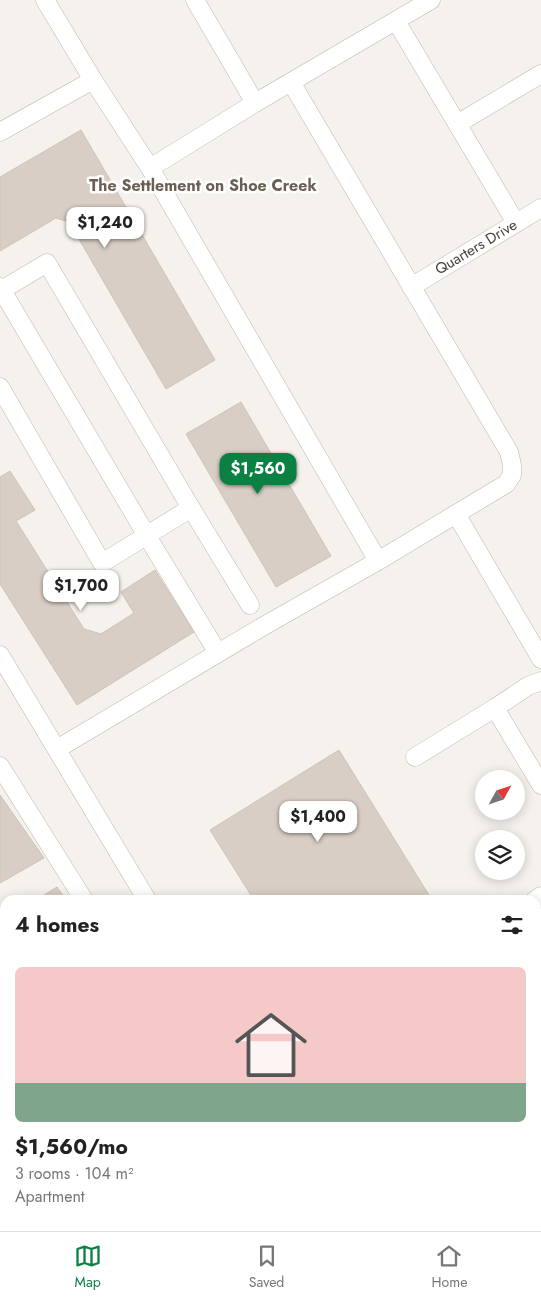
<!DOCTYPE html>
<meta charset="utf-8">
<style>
:root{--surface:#fff;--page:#f2f2f2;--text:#222;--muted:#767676;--line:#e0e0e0;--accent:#0b8043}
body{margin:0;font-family:Jost,sans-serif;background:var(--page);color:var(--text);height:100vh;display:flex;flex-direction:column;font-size:19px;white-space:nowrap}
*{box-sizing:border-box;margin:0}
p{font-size:16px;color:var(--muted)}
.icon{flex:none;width:28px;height:28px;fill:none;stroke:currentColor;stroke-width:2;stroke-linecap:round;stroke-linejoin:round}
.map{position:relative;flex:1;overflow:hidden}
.panel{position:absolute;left:0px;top:895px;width:541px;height:336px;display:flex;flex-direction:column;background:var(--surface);border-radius:15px 15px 0 0;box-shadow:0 2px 12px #0003}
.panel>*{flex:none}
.needle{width:32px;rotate:50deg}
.buttons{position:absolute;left:475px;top:770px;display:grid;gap:10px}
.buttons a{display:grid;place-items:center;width:50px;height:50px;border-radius:50%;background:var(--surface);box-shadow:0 2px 12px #0003;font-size:25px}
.price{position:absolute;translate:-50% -42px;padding:0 11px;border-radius:10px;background:#fff;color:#222;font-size:16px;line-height:32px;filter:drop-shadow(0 1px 2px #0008)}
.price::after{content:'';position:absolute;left:50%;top:30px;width:15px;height:11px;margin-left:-8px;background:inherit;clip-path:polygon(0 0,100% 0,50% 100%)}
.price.active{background:var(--accent);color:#fff}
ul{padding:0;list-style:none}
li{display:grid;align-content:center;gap:10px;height:265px;padding:0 15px}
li+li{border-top:1px solid var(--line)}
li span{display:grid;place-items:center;height:155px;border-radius:8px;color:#555}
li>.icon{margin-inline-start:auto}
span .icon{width:90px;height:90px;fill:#fffc;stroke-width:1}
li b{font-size:21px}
h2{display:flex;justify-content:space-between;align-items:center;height:60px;padding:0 15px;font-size:21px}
.menu{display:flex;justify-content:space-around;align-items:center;height:70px;border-top:1px solid var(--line);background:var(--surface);font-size:14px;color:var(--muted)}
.menu a{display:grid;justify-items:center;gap:2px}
.menu .active{color:var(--accent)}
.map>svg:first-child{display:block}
.building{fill:#d9cec5;stroke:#d0c2b5}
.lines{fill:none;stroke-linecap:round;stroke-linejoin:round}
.minor-casing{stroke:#c0b7af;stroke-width:19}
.major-casing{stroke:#dcaf72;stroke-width:24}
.minor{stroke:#fff;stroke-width:18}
.major{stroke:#f7d5a2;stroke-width:22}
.labels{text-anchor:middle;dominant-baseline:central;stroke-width:5;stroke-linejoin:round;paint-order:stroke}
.street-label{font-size:15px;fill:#49413a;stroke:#fff}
.neighbourhood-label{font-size:16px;font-weight:bold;fill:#6b5e52;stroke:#fff}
</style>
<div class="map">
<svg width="541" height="1231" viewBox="0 0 541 1231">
<rect width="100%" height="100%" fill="#f5f1ec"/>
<g class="building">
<polygon points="81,130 215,360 166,389 69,222 56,218 0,251 0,177"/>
<polygon points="241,402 331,556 276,587 186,434"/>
<polygon points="10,471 35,510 16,521 84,629 101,634 134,613 121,592 155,570 194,632 77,705 0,584 0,477"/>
<polygon points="339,750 432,900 254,900 210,830"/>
<polygon points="0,795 44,858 0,883"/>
<polygon points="57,887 66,900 36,900"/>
<polygon points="5,920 5,971 0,963 0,923"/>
</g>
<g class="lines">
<g class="minor-casing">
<g id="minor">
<polyline points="45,0 93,80"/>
<polyline points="195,0 255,103"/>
<polyline points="396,21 516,223"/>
<polyline points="291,82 509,452 512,465 512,475 506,484 456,514 541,659"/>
<polyline points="457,124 541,74"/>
<polyline points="0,132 93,80 150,168 255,103 431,0"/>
<polyline points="150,168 378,561"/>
<polyline points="0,287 147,536 218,653"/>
<polyline points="411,287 541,208"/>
<polyline points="0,291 47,263 191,508 250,605"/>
<polyline points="0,387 102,563 191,508"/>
<polyline points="0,655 147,900"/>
<polyline points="541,681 528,686 495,708 541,785"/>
<polyline points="57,749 262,627 378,561 456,514"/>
<polyline points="415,757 495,708"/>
<polyline points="0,766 84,900"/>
<polyline points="535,900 541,896"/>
<polyline points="536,1010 541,1017"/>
<polyline points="536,1225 540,1231"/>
<polyline points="343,1226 346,1231"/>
</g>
</g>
<g class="major-casing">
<g id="major">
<polyline points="536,1186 541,1183"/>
<polyline points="474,1231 481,1226"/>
</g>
</g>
<use href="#minor" class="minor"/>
<use href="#major" class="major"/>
</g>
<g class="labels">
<g class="street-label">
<text transform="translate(476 247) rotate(-31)">Quarters Drive</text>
</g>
<g class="neighbourhood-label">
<text x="203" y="185">The Settlement on Shoe Creek</text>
</g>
</g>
</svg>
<div class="buttons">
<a><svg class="needle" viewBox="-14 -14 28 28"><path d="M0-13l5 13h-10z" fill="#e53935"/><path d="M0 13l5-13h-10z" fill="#767676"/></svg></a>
<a><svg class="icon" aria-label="layers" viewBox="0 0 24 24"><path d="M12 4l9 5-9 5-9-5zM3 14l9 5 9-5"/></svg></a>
</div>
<b class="price" style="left:105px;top:249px">$1,240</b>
<b class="price active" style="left:258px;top:495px">$1,560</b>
<b class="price" style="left:81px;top:612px">$1,700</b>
<b class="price" style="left:318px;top:843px">$1,400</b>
<section class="panel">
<h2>4 homes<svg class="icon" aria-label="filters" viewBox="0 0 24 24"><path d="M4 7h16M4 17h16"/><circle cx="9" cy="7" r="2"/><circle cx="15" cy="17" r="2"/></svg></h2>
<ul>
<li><span style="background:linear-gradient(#f6c9c9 75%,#7fa58c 0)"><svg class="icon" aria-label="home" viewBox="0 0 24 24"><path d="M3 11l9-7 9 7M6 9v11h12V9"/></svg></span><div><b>$1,560/mo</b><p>3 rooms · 104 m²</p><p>Apartment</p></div></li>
</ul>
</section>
</div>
<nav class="menu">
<a class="active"><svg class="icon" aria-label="map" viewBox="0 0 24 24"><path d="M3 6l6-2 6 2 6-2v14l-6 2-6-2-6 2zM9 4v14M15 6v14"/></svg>Map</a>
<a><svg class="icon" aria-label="saved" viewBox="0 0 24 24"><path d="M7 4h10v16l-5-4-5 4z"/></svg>Saved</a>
<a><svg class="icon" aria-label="home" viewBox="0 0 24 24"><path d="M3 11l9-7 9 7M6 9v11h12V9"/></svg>Home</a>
</nav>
